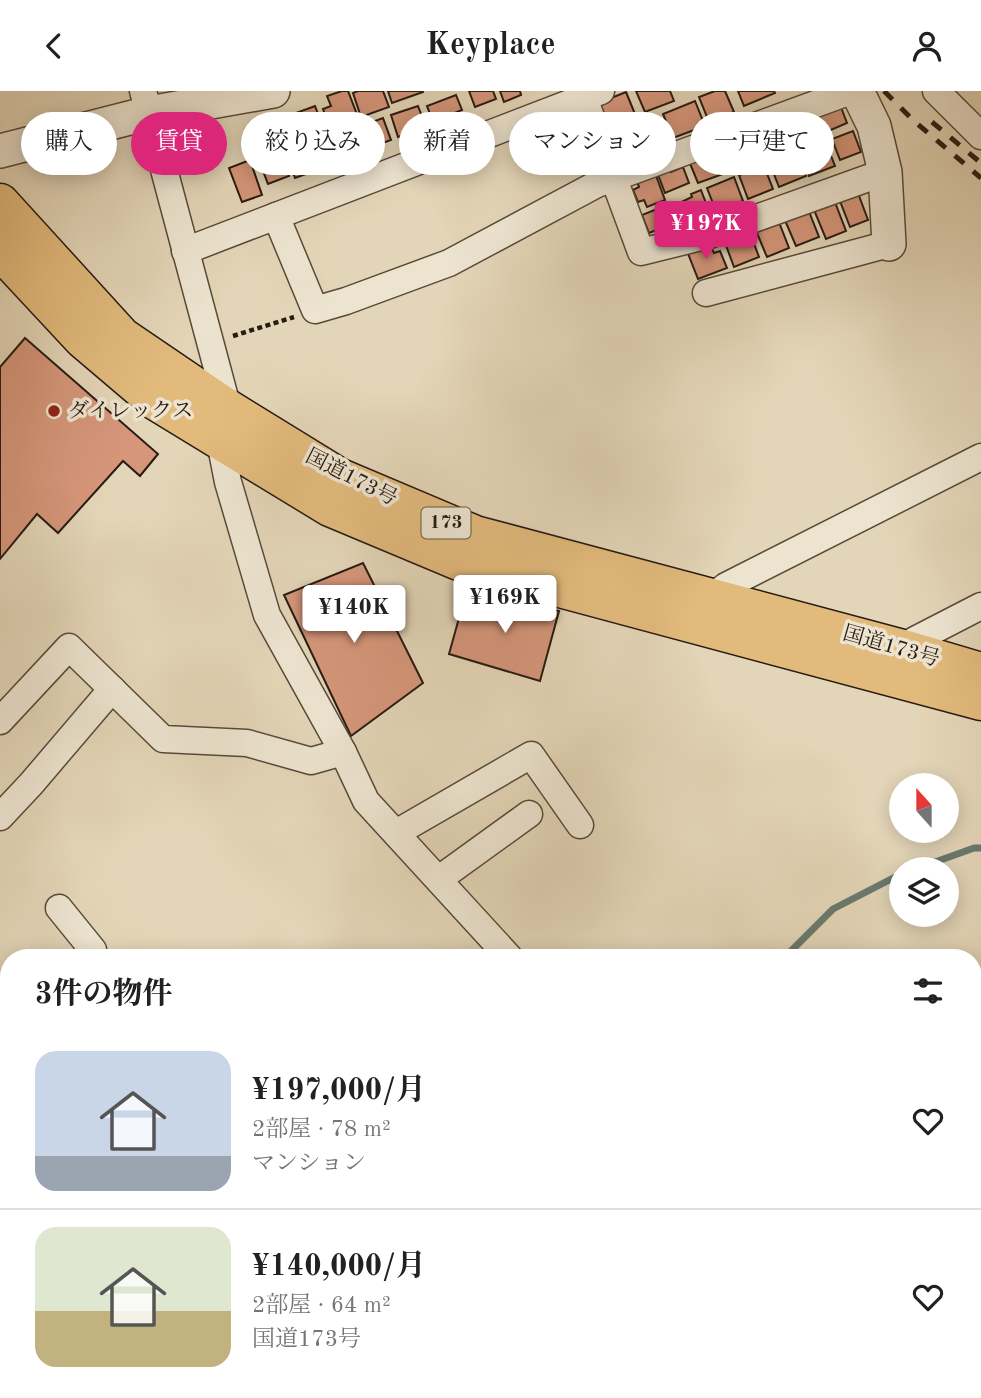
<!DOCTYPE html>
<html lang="ja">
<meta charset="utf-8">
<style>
:root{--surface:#fff;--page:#f2f2f2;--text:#202124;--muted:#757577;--line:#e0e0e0;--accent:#db2777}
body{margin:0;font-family:"Old Standard TT","Noto Serif JP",serif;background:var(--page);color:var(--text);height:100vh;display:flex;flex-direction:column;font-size:26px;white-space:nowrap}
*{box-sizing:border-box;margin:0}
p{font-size:23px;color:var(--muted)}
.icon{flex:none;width:38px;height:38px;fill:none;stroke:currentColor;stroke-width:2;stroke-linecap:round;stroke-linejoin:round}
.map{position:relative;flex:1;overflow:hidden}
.details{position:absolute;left:0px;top:858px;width:982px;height:450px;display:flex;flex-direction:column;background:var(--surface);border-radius:28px 28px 0 0;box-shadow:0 4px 18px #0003}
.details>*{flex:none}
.banner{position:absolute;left:21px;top:21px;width:940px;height:63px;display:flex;gap:14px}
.needle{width:46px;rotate:339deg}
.fabs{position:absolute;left:889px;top:682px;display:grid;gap:14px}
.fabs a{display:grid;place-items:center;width:70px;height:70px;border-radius:50%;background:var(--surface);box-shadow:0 4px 18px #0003;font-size:35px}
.price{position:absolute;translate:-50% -60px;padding:0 16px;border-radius:7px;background:#fff;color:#222;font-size:23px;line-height:46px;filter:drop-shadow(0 2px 4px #0008)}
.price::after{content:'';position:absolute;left:50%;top:42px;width:21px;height:16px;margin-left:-10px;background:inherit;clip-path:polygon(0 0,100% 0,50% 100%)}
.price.on{background:var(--accent);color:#fff}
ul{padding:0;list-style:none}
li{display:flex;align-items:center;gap:21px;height:175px;padding:0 35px}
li+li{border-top:2px solid var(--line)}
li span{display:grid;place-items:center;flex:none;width:196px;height:140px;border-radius:21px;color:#555}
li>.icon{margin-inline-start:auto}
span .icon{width:84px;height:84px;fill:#fffc;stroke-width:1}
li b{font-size:30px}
h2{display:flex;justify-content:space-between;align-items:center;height:84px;padding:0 35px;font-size:30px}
.chip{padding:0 24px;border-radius:32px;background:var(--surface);box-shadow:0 4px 18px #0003;font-size:24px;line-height:63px}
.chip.on{background:var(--accent);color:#fff}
header{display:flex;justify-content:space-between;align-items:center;height:91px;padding:0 35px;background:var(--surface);font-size:32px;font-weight:600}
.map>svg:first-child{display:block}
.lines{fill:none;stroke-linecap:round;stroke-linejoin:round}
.stream{stroke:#697a6e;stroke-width:7}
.building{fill:#d5967a;stroke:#271b12;stroke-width:2}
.minor-casing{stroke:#564a3b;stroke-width:29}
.tertiary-casing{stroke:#564a3b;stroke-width:36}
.trunk-casing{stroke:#271b12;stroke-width:41}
.path{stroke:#271b12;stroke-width:4.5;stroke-dasharray:5 3.5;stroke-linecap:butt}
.minor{stroke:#ede4d0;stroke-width:26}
.tertiary{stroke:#ede4d0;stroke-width:33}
.trunk{stroke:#e2ba7c;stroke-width:38}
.rail{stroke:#271b12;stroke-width:5;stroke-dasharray:12 12;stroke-linecap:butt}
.poi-dot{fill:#8f2418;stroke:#ede4d0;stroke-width:2.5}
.labels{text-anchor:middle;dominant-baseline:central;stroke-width:7;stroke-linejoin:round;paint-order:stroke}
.shield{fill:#ede4d0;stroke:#62574b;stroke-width:2}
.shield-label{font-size:19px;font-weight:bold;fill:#271b12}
.poi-label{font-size:21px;fill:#271b12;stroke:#ede4d0;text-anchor:start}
.street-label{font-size:21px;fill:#271b12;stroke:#ede4d0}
</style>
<header><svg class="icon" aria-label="back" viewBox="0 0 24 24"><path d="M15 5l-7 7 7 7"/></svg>Keyplace<svg class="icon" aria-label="person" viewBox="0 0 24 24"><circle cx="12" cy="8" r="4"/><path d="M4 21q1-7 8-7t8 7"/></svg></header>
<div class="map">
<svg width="981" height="1307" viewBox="0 0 981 1307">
<rect width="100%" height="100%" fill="#e3d5b7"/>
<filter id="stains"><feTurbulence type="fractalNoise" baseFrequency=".00286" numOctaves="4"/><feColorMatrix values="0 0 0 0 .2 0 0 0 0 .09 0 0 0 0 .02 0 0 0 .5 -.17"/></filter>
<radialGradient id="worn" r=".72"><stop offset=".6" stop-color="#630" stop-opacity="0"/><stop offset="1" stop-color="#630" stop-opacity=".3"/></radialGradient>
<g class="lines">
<g class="stream">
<polyline points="913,779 974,757 981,757"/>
<polyline points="785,866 833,818 901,783"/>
<polyline points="77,1307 79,1298"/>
</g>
</g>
<g class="building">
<polygon points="342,0 348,0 358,26 330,37 323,18 331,15 327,5"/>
<polygon points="358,0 383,0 389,16 361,26 353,2"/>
<polygon points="388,0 423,0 423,1 392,12"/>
<polygon points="469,0 493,0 496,8 475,16"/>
<polygon points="500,0 520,0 521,4 504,11"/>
<polygon points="636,0 670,0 674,10 645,21"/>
<polygon points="715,0 725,0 734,21 709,31 699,6"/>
<polygon points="738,0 774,0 775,2 744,15"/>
<polygon points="626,1 635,23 605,35 596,13"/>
<polygon points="456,4 462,19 447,25 449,31 435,36 427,15"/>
<polygon points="695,10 705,35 673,47 663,23"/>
<polygon points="839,11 847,32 824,42 815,20"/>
<polygon points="315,15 324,39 295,51 285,26"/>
<polygon points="418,15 426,36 398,46 391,24"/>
<polygon points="811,20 821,45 793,55 784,31"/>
<polygon points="383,27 391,49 364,59 356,37"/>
<polygon points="638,30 649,57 620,68 610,41"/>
<polygon points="779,35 788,58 763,68 754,45"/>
<polygon points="853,40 861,61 840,69 832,48"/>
<polygon points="344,42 351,61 325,71 318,52"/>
<polygon points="748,48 756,68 729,79 721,59"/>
<polygon points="313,50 323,77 295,87 286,61"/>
<polygon points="826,52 835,75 809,85 800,62"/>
<polygon points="714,60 723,83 698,92 689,70"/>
<polygon points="797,62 806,85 779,96 770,73"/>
<polygon points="281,64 289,85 268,93 260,72"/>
<polygon points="250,69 262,104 242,111 229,77"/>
<polygon points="764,75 773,98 748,108 739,84"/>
<polygon points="669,76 671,81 683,76 689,92 665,102 657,81"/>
<polygon points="655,82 665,109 647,116 644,109 638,111 633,99 639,96 637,90"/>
<polygon points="734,86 743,110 716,120 707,97"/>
<polygon points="701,99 710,123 683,134 675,114 692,106 691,103"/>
<polygon points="858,102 868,129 850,136 840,110"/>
<polygon points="833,106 846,140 826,148 812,114"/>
<polygon points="667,114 675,132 649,142 642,124"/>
<polygon points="808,118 819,146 796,155 784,127"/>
<polygon points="777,126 789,157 767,166 754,135"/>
<polygon points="749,139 759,166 734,176 724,149"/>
<polygon points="709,151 714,162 720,160 727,177 698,188 687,160"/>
<polygon points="25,247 158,363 140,385 123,370 58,442 37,423 0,468 0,276"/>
<polygon points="363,472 423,592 351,645 284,504"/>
<polygon points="466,502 559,520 540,590 449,563"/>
</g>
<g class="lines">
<g class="minor-casing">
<g id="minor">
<polyline points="143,0 228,318 220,350 228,391 267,524 343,661 366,710 509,866"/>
<polyline points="936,0 981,45"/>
<polyline points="584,7 641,161 709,144 885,81"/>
<polyline points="276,125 315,219 346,210 449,172 597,93 851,0"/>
<polyline points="185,160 601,0"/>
<polyline points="706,202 889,153"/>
<polyline points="711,507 726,495 981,366"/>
<polyline points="903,558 915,549 981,515"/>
<polyline points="0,630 69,556 163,648 247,652 311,670 343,661"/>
<polyline points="0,726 31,693 112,598"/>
<polyline points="396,742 531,664 580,734"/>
<polyline points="439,788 529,723"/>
<polyline points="59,817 93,859 85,866"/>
<polyline points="0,948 9,940"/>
<polyline points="0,985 9,995"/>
<polyline points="973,1058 981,1055"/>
<polyline points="0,1110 9,1104"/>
<polyline points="0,1285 9,1279"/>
<polyline points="170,1298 173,1307"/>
<polyline points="439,1298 444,1307"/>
<polyline points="962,1298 965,1307"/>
</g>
</g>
<g class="tertiary-casing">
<g id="tertiary">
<polyline points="857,0 874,35 885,81 889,153"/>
<polyline points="0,60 149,22 273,0"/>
</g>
</g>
<g class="trunk-casing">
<g id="trunk">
<polyline points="0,112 122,246 228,318 340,387 475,444 903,558 981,581"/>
<polyline points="0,159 83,248 156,310 330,416 459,470 981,610"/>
</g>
</g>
<g class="path">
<polyline points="233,245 294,226"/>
<polyline points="370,1307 384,1298"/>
</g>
<use href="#minor" class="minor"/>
<use href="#tertiary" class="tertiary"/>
<use href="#trunk" class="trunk"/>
<g class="rail">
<polyline points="884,0 913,29 981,87"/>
<polyline points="932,31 981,72"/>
</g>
</g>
<circle class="poi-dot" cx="54" cy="320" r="7"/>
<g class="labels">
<rect class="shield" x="421.5" y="416.5" width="49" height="31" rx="5"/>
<g class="shield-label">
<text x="446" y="432">173</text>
</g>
<g class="poi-label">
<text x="68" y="320">ダイレックス</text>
</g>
<g class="street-label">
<text transform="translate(351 387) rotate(27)">国道173号</text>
<text transform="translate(891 556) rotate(16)">国道173号</text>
</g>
</g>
<rect width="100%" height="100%" filter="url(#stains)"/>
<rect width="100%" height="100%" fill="url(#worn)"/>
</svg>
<div class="fabs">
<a><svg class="needle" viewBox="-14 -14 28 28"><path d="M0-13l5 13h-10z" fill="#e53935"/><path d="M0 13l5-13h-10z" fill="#757577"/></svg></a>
<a><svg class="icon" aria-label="layers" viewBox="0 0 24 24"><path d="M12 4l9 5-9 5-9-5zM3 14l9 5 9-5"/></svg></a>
</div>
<b class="price on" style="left:706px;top:170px">¥197K</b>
<b class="price" style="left:505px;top:544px">¥169K</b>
<b class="price" style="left:354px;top:554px">¥140K</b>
<div class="banner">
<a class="chip">購入</a>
<a class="chip on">賃貸</a>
<a class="chip">絞り込み</a>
<a class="chip">新着</a>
<a class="chip">マンション</a>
<a class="chip">一戸建て</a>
</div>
<section class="details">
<h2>3件の物件<svg class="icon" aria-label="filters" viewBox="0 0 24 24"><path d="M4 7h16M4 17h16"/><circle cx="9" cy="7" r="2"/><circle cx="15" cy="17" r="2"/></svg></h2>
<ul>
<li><span style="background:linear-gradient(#c9d6e8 75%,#9aa5b1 0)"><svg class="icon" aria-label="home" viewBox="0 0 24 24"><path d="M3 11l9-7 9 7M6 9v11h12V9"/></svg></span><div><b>¥197,000/月</b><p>2部屋 · 78 m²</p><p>マンション</p></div><svg class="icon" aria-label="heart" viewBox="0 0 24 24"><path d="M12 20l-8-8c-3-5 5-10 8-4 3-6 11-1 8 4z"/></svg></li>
<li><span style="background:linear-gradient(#dfe7d0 60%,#c2b280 0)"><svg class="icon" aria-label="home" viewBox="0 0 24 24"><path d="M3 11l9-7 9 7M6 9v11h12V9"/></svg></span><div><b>¥140,000/月</b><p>2部屋 · 64 m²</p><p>国道173号</p></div><svg class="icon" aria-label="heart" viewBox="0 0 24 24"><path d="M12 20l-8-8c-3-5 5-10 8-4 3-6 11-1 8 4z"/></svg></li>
</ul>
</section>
</div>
